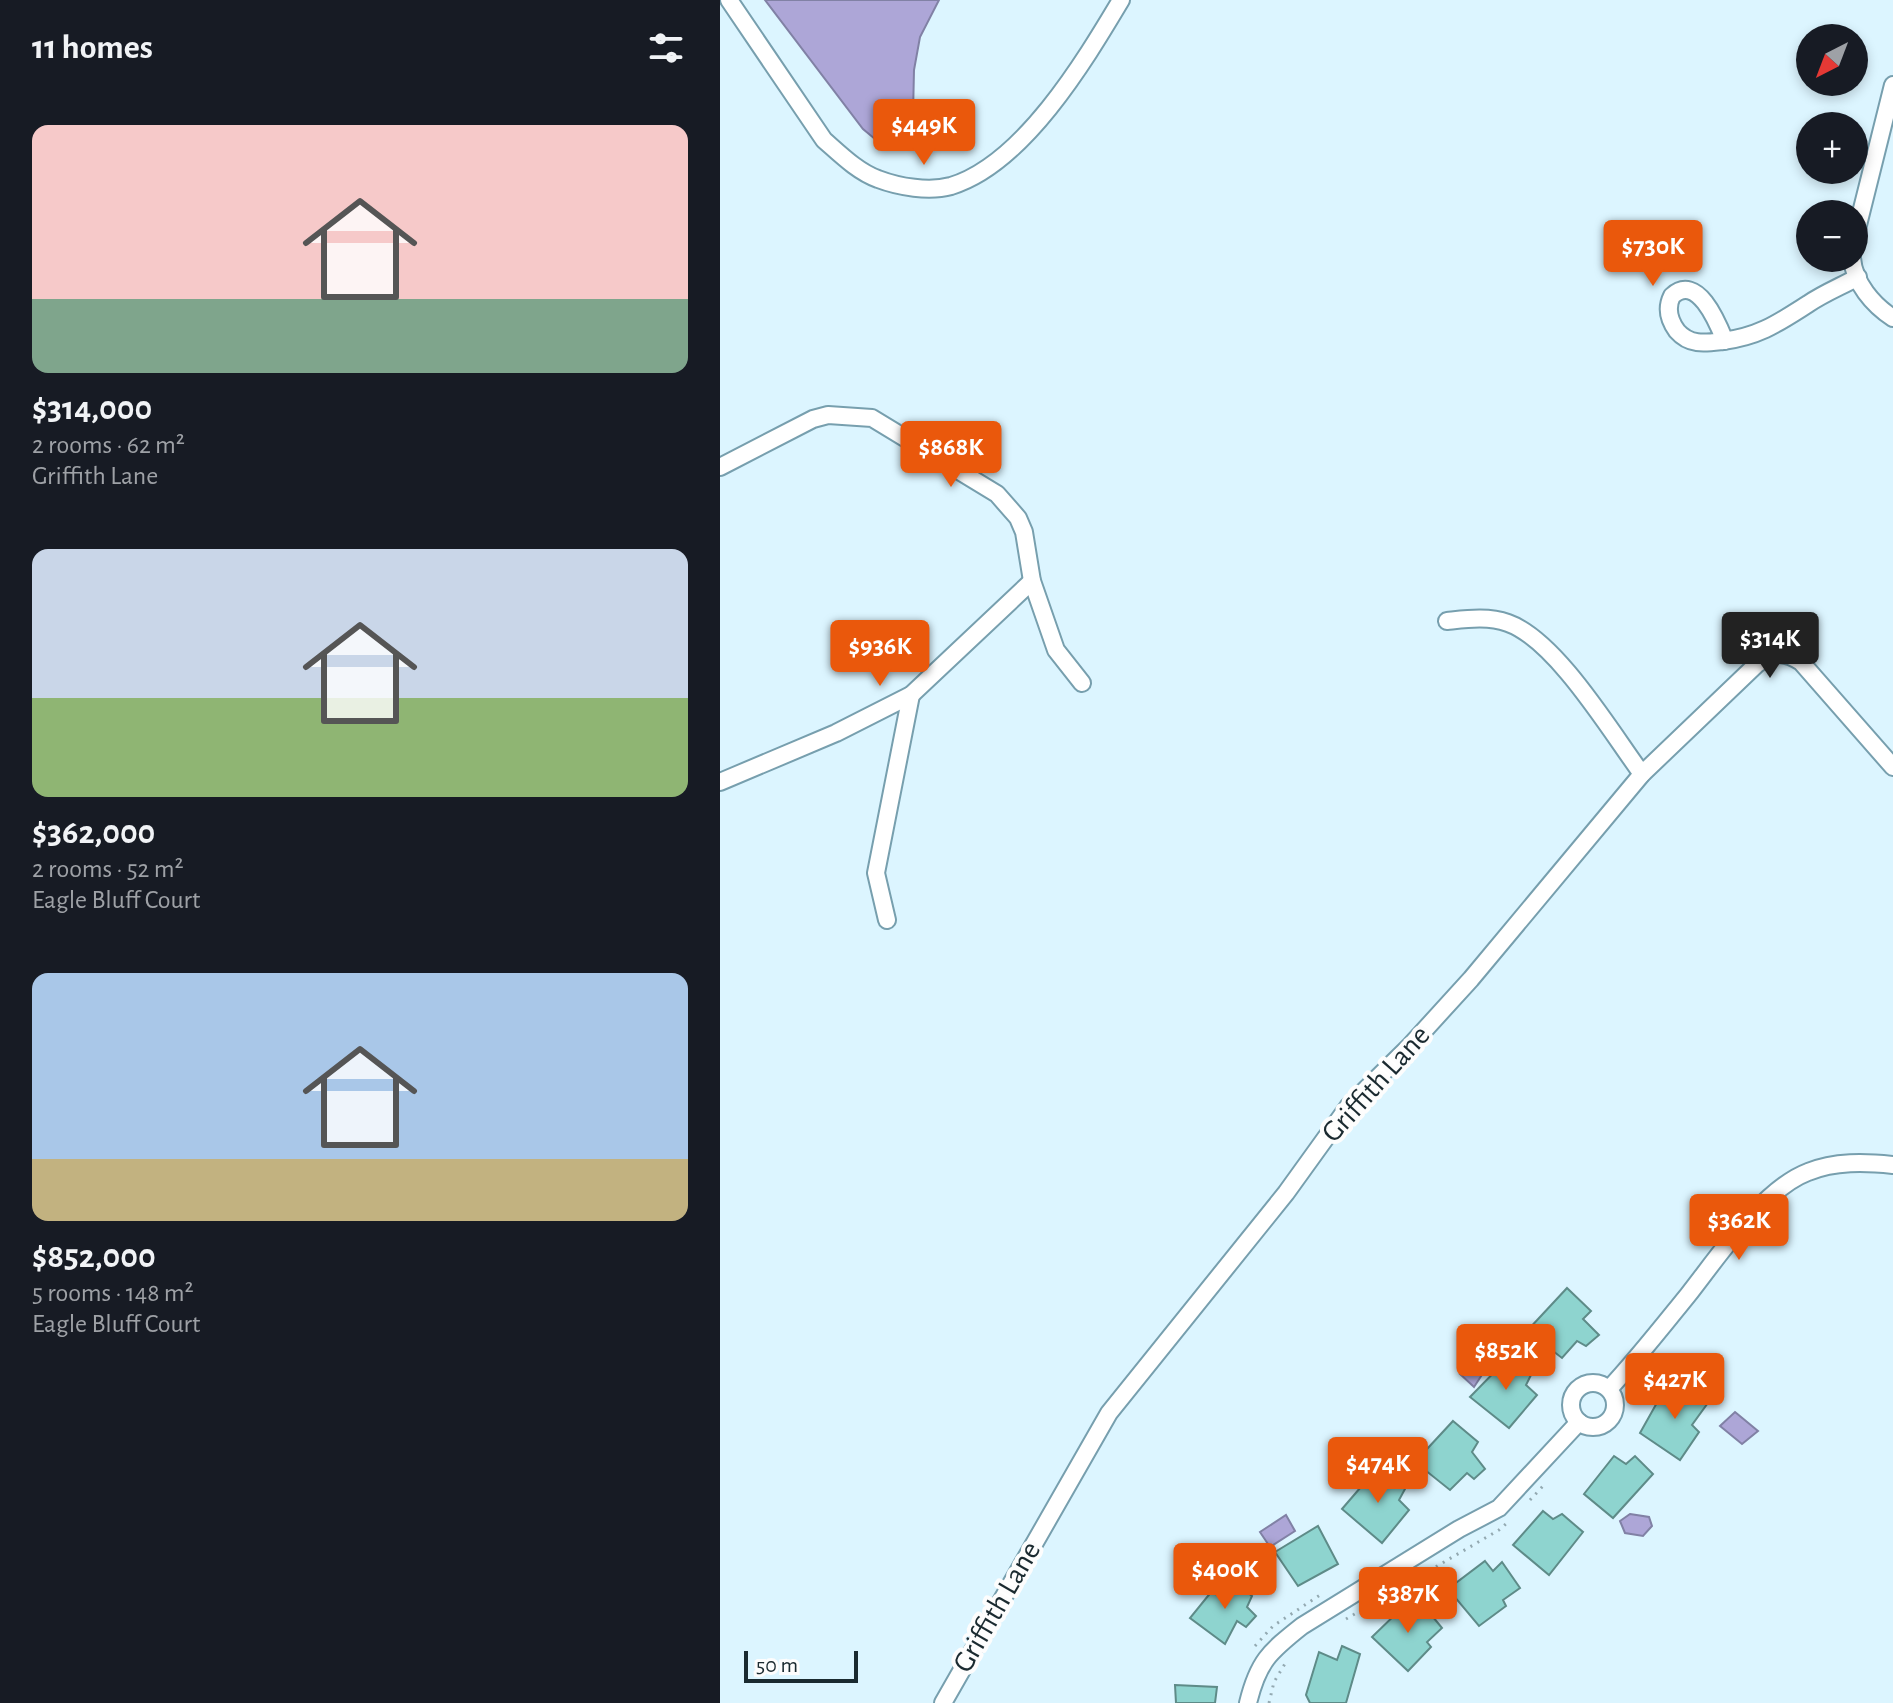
<!DOCTYPE html>
<meta charset="utf-8">
<style>
:root{--surface:#171b24;--page:#242831;--text:#f1f3f6;--muted:#9ea1a6;--accent:#ea580c}
body{margin:0;font-family:"Alegreya Sans",sans-serif;background:var(--page);color:var(--text);height:100vh;display:flex;flex-direction:column;font-size:30px;white-space:nowrap}
*{box-sizing:border-box;margin:0}
p{font-size:26px;color:var(--muted)}
.icon{flex:none;width:44px;height:44px;fill:none;stroke:currentColor;stroke-width:2;stroke-linecap:round;stroke-linejoin:round}
.map{position:relative;flex:1;overflow:hidden}
.details{display:flex;flex-direction:column;background:var(--surface);width:720px}
.details>*{flex:none}
.needle{width:52px;rotate:222deg}
.buttons{position:absolute;left:1076px;top:24px;display:grid;gap:16px}
.buttons a{display:grid;place-items:center;width:72px;height:72px;border-radius:50%;background:var(--surface);box-shadow:0 4px 12px #0003;font-size:40px}
.scale{position:absolute;left:24px;bottom:20px;width:114px;box-sizing:border-box;padding-left:8px;border:4px solid #1a2a30;border-top:0;font-size:22px;line-height:28px;white-space:nowrap;color:#1a2a30;-webkit-text-stroke:6px #fdfdfd;paint-order:stroke}
.price{position:absolute;translate:-50% -68px;padding:0 18px;border-radius:8px;background:var(--accent);color:#fff;font-size:26px;line-height:52px;filter:drop-shadow(0 2px 4px #0008)}
.price::after{content:'';position:absolute;left:50%;top:48px;width:24px;height:18px;margin-left:-12px;background:inherit;clip-path:polygon(0 0,100% 0,50% 100%)}
.price.current{background:#222;color:#fff}
ul{padding:0;list-style:none}
li{display:grid;align-content:center;gap:16px;height:424px;padding:0 32px}
li span{display:grid;place-items:center;height:248px;border-radius:16px;color:#555}
li>.icon{margin-inline-start:auto}
span .icon{width:144px;height:144px;fill:#fffc;stroke-width:1}
li b{font-size:34px}
h2{display:flex;justify-content:space-between;align-items:center;height:96px;padding:0 32px;font-size:34px}
main{display:flex;flex:1;min-height:0}
.map>svg:first-child{display:block}
.water{fill:#ada6d7;stroke:#8181a5;stroke-width:2}
.building{fill:#8ed4cf;stroke:#5e8b88;stroke-width:2}
.lines{fill:none;stroke-linecap:round;stroke-linejoin:round}
.minor-casing{stroke:#779fae;stroke-width:20}
.path{stroke:#93a9b1;stroke-width:3;stroke-dasharray:2 6;stroke-linecap:butt}
.minor{stroke:#fff;stroke-width:16}
.labels{text-anchor:middle;dominant-baseline:central;stroke-width:8;stroke-linejoin:round;paint-order:stroke}
.street-label{font-size:30px;fill:#1a2a30;stroke:#fdfdfd}
</style>
<main>
<section class="details">
<h2>11 homes<svg class="icon" aria-label="filters" viewBox="0 0 24 24"><path d="M4 7h16M4 17h16"/><circle cx="9" cy="7" r="2"/><circle cx="15" cy="17" r="2"/></svg></h2>
<ul>
<li><span style="background:linear-gradient(#f6c9c9 70%,#7fa58c 0)"><svg class="icon" aria-label="home" viewBox="0 0 24 24"><path d="M3 11l9-7 9 7M6 9v11h12V9"/></svg></span><div><b>$314,000</b><p>2 rooms · 62 m²</p><p>Griffith Lane</p></div></li>
<li><span style="background:linear-gradient(#c9d6e8 60%,#8fb573 0)"><svg class="icon" aria-label="home" viewBox="0 0 24 24"><path d="M3 11l9-7 9 7M6 9v11h12V9"/></svg></span><div><b>$362,000</b><p>2 rooms · 52 m²</p><p>Eagle Bluff Court</p></div></li>
<li><span style="background:linear-gradient(#a9c7e8 75%,#c2b280 0)"><svg class="icon" aria-label="home" viewBox="0 0 24 24"><path d="M3 11l9-7 9 7M6 9v11h12V9"/></svg></span><div><b>$852,000</b><p>5 rooms · 148 m²</p><p>Eagle Bluff Court</p></div></li>
</ul>
</section>
<div class="map">
<svg width="1173" height="1703" viewBox="0 0 1173 1703">
<rect width="100%" height="100%" fill="#dcf5ff"/>
<g class="water">
<polygon points="45,0 219,0 200,37 194,70 193,115 183,139 155,139 143,129"/>
<polygon points="761,1353 771,1361 754,1387 740,1374"/>
<polygon points="1015,1412 1038,1431 1022,1444 1000,1426"/>
<polygon points="910,1514 929,1517 932,1526 923,1536 905,1533 900,1521"/>
<polygon points="566,1515 575,1531 550,1547 540,1532"/>
</g>
<g class="building">
<polygon points="847,1288 871,1311 863,1319 879,1335 866,1346 857,1341 842,1358 807,1331"/>
<polygon points="791,1355 812,1373 806,1385 817,1395 789,1428 750,1397"/>
<polygon points="965,1385 990,1400 972,1425 979,1432 960,1460 920,1433 943,1392 954,1401"/>
<polygon points="733,1421 758,1442 752,1452 765,1469 754,1479 747,1473 730,1490 695,1462"/>
<polygon points="894,1456 906,1464 915,1456 933,1474 893,1518 864,1494"/>
<polygon points="659,1466 685,1489 679,1500 689,1510 662,1543 622,1509"/>
<polygon points="823,1511 833,1519 842,1514 863,1532 829,1575 793,1545"/>
<polygon points="598,1526 618,1564 578,1586 555,1552"/>
<polygon points="765,1561 773,1571 782,1562 800,1588 783,1600 786,1606 759,1626 728,1589"/>
<polygon points="510,1578 532,1596 527,1607 536,1616 526,1627 517,1621 505,1644 470,1618 492,1591 497,1595"/>
<polygon points="685,1605 695,1613 704,1606 722,1628 707,1642 711,1647 688,1671 652,1637"/>
<polygon points="622,1646 640,1654 626,1703 590,1703 586,1695 599,1652 617,1660"/>
<polygon points="455,1685 497,1687 495,1703 456,1703"/>
</g>
<g class="lines">
<g class="minor-casing">
<g id="minor">
<path d="M 9,0 L 104,140 C 120,154 138,172 158,179 C 179,187 209,192 231,186 C 303,164 364,62 401,0"/>
<polyline points="1134,241 1173,85"/>
<path d="M 1132,258 C 1134,283 1153,305 1173,318"/>
<path d="M 1005,341 C 997,321 977,273 952,296 C 946,308 949,320 957,331 C 970,346 986,343 1003,341 C 1040,336 1058,323 1088,304 C 1104,293 1122,286 1138,277"/>
<polyline points="0,467 93,419 108,415 152,418 277,494 298,518 304,532 312,581 336,650 362,683"/>
<path d="M 727,621 C 747,619 768,616 788,623 C 836,640 891,732 922,774"/>
<polyline points="0,782 116,733 191,695 312,581"/>
<polyline points="167,920 156,873 191,695"/>
<circle cx="873" cy="1405" r="22"/>
<path d="M 889,1389 C 917,1359 942,1327 968,1295 C 998,1257 1043,1189 1088,1172 C 1115,1161 1145,1162 1173,1165"/>
<path d="M 223,1703 L 389,1413 L 566,1193 L 628,1107 L 689,1047 L 751,979 L 922,774 L 1037,664 C 1055,652 1063,651 1081,662 L 1173,767"/>
<path d="M 528,1703 C 538,1662 549,1652 582,1626 L 739,1529 L 779,1508 L 859,1422"/>
</g>
</g>
<g class="path">
<polyline points="810,1500 824,1485"/>
<polyline points="626,1619 779,1530 788,1522"/>
<polyline points="535,1646 553,1626 600,1595"/>
<polyline points="549,1703 554,1682 566,1662"/>
</g>
<use href="#minor" class="minor"/>
</g>
<g class="labels">
<g class="street-label">
<text transform="translate(656 1084) rotate(-48)">Griffith Lane</text>
<text transform="translate(277 1607) rotate(-60)">Griffith Lane</text>
</g>
</g>
</svg>
<div class="buttons">
<a><svg class="needle" viewBox="-14 -14 28 28"><path d="M0-13l5 13h-10z" fill="#e53935"/><path d="M0 13l5-13h-10z" fill="#9ea1a6"/></svg></a>
<a>+</a>
<a>−</a>
</div>
<div class="scale">50 m</div>
<b class="price" style="left:204px;top:167px">$449K</b>
<b class="price" style="left:933px;top:288px">$730K</b>
<b class="price" style="left:231px;top:489px">$868K</b>
<b class="price current" style="left:1050px;top:680px">$314K</b>
<b class="price" style="left:160px;top:688px">$936K</b>
<b class="price" style="left:1019px;top:1262px">$362K</b>
<b class="price" style="left:786px;top:1392px">$852K</b>
<b class="price" style="left:955px;top:1421px">$427K</b>
<b class="price" style="left:658px;top:1505px">$474K</b>
<b class="price" style="left:505px;top:1611px">$400K</b>
<b class="price" style="left:688px;top:1635px">$387K</b>
</div>
</main>
